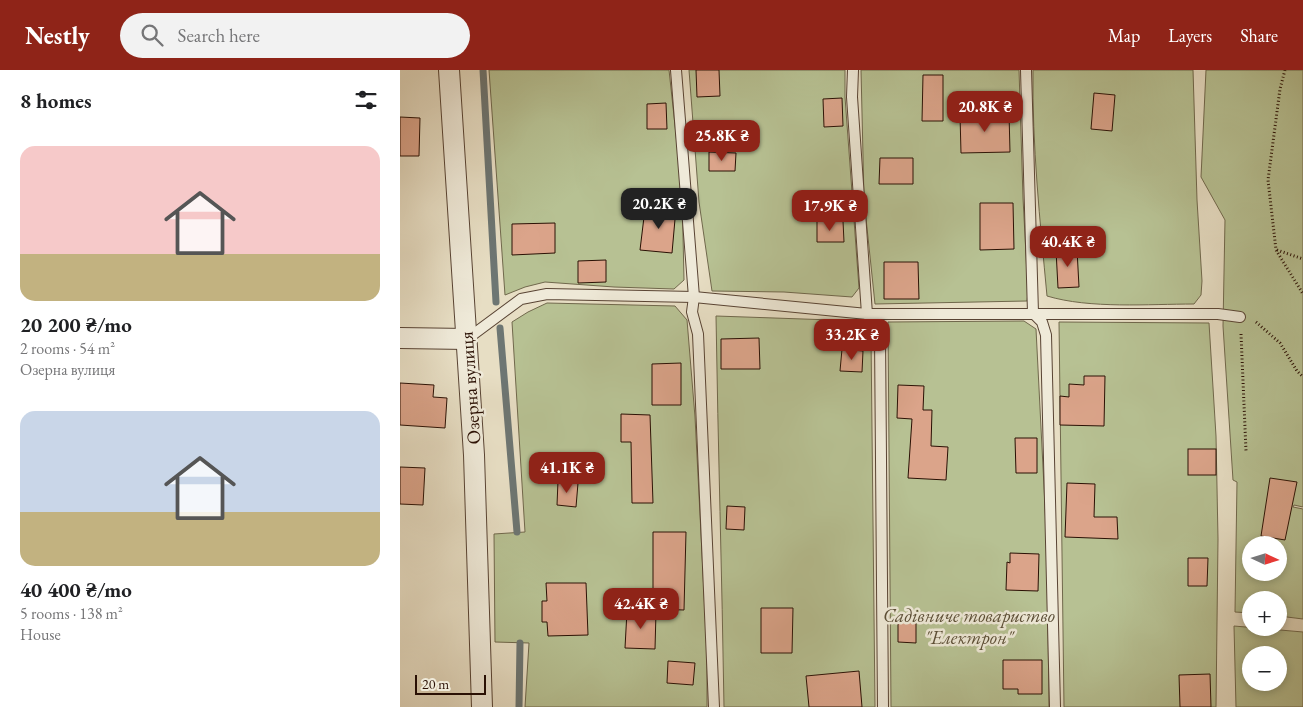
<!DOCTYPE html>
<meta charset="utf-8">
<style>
:root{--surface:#fff;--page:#f2f2f2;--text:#202124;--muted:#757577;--accent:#8f2418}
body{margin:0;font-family:"EB Garamond",serif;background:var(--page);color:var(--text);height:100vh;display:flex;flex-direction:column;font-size:19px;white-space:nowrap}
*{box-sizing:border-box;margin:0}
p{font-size:16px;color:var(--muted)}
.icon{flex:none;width:28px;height:28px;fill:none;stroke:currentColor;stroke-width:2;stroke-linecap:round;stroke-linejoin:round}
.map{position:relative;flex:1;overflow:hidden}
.sheet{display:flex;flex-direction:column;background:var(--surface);width:400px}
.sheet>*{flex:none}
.needle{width:32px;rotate:94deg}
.controls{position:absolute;left:842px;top:466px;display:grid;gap:10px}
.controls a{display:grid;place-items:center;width:45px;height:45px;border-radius:50%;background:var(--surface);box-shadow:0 2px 8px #0003;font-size:25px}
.scale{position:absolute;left:15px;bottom:12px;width:71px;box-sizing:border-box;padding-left:5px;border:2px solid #2a1004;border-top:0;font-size:14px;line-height:18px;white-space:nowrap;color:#2a1004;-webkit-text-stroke:4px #efead9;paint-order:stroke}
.price{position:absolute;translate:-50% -42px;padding:0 11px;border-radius:10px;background:var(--accent);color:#fff;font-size:16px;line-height:32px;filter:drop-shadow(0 1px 2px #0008)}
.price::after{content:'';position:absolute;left:50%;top:30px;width:15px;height:11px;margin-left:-8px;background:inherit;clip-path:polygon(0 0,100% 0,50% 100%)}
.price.current{background:#222;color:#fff}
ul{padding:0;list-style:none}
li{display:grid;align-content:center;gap:10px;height:265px;padding:0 20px}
li span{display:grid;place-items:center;height:155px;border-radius:15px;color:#555}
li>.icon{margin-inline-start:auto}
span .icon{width:90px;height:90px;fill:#fffc;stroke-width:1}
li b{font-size:21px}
h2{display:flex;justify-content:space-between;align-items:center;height:60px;padding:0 20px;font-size:21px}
header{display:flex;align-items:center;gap:30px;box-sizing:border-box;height:70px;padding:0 25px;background:var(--accent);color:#fff}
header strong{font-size:24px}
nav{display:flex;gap:28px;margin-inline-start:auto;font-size:18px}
.search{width:350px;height:45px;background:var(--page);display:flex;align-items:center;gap:12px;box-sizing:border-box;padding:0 18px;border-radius:28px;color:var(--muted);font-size:19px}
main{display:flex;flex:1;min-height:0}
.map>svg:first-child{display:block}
.green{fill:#b7c193;stroke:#70684c;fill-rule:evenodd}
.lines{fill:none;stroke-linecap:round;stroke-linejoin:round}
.stream{stroke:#6d7673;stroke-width:7}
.building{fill:#dba48a;stroke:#2a1004}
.lane-casing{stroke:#594434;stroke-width:12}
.street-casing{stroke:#594434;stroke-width:22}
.path{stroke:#2a1004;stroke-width:3;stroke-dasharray:1 2.5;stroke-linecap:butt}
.lane{stroke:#efead9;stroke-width:10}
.street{stroke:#efead9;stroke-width:20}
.labels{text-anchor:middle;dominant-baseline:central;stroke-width:5;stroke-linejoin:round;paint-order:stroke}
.street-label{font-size:19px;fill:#2a1004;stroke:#efead9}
.park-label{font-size:19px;font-style:italic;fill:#5b4e36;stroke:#efead9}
</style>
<header>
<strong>Nestly</strong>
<div class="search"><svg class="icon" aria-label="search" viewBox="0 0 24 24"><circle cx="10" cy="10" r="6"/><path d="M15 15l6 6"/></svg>Search here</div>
<nav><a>Map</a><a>Layers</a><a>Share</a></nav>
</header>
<main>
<section class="sheet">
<h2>8 homes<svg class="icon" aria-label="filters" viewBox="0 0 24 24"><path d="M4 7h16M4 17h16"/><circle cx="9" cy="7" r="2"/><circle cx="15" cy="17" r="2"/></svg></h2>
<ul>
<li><span style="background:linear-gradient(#f6c9c9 70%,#c2b280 0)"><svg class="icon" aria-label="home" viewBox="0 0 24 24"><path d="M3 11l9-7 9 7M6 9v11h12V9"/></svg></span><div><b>20 200 ₴/mo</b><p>2 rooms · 54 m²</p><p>Озерна вулиця</p></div></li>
<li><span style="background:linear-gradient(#c9d6e8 65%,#c2b280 0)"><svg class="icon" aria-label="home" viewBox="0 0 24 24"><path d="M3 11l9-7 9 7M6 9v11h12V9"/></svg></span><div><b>40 400 ₴/mo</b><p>5 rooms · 138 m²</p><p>House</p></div></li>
</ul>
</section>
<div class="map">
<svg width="903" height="637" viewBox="0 0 903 637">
<rect width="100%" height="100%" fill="#e7dec4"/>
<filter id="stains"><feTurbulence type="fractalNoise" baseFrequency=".004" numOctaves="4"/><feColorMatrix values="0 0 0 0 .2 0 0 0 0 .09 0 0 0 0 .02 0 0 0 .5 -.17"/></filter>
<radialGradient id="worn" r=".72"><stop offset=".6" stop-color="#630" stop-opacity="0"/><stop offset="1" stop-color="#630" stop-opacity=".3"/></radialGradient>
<g class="green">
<polygon points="89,0 269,0 282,120 284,210 274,219 214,217 145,212 125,217 105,225"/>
<polygon points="289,0 445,0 445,27 459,218 452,227 384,222 312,221 299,132"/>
<polygon points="461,0 619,0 623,128 628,223 627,231 475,234 464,129"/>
<path d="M 633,0 L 793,0 L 797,130 L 802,211 L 801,225 L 794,234 C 749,234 690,239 647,226 C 640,151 632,75 633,0 Z"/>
<path d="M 806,0 L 903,0 L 903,437 L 894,435 L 893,437 L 903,439 L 903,549 L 879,546 L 879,530 L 851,530 L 851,543 L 835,542 L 837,412 L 833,410 L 823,256 L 825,150 L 801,107 ZM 851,475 L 879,475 L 879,502 L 851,502 Z"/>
<polygon points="147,233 275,236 287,250 295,347 307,581 307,637 125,637 129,573 95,572 94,464 125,462 112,252 128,242"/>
<path d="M 316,246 L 461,251 L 471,267 L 475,637 L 324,637 C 322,507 318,376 316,246 Z"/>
<polygon points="624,251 636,259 647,476 649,637 491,637 488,252"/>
<polygon points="659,252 809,253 816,366 818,469 816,637 664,637"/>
<path d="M 834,556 L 903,562 L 903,637 L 836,637 ZM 851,585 L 879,585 L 879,612 L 851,612 Z"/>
</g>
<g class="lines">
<g class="stream">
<polyline points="83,0 96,232"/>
<polyline points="100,258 117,462"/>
<polyline points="119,637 120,573"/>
</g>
</g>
<g class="building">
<polygon points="296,0 319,0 320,26 297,27"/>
<polygon points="523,5 543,5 543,51 522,51"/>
<polygon points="694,23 715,25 712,61 691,59"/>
<polygon points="442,28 443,56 424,57 423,29"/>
<polygon points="266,33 267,59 247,59 247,34"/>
<polygon points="609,43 610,82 561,83 560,45"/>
<polygon points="0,47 20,48 19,86 0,86"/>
<polygon points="309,82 336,83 335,101 309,101"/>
<polygon points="480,88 513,88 513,114 479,114"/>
<polygon points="580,133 613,133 614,179 580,180"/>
<polygon points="250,136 276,138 272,183 240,180 244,147 249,148"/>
<polygon points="417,151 443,151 444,172 417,172"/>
<polygon points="155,153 155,183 112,185 112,154"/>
<polygon points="677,179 679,217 658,218 656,180"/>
<polygon points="206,190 206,212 178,213 178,191"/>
<polygon points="484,192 518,192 519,229 484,229"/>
<polygon points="359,268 360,299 321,299 321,269"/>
<polygon points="442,279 463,281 462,302 440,301"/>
<polygon points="281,293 281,335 252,335 252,294"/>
<polygon points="684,306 705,306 704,356 660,355 660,326 669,327 669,314 684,315"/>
<polygon points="0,313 34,315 33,327 47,328 45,358 0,355"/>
<polygon points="498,315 524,316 523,340 532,340 531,376 548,377 546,410 508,408 512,349 497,348"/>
<polygon points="221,344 250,345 253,433 232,433 231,372 221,372"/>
<polygon points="615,368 637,368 637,403 616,403"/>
<rect x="788" y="379" width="28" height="26"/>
<polygon points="0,397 25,398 23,435 0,434"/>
<polygon points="870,408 897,412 885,470 861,466"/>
<polygon points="158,411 178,413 176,437 157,435"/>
<polygon points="667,413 695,414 694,447 717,447 718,469 665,467"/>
<polygon points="327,436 345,437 344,460 326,459"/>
<polygon points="253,462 286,462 284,540 253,539"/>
<polygon points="610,483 639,484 638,521 606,520 607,492 610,493"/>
<polygon points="788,488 808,488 807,516 788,516"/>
<polygon points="146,513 186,513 188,565 148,566 147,552 142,552 142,531 147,531"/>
<polygon points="361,538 393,538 392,583 361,583"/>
<polygon points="227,541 256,542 255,579 225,578"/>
<polygon points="498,550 516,550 516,573 498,572"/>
<polygon points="603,590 642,590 642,624 618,624 618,619 603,619"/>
<polygon points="268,591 295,593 293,615 267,613"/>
<polygon points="459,601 462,637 409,637 406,606"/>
<polygon points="810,604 811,637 780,637 779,605"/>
</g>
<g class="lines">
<g class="lane-casing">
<g id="lane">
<polyline points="276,0 294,227 292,242 298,264 314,637"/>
<polyline points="453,0 452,27 467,244 476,254 480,266 483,637"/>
<polyline points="626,0 633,243 642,252 646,265 655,637"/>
<polyline points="67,269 121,229 147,224 294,227 467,244 818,244 840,247"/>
</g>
</g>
<g class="street-casing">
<g id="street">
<polyline points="49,0 74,385 82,637"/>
<polyline points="0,268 67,269"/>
</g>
</g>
<g class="path">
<polyline points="885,0 880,19 868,110 876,180 903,224"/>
<polyline points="877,180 903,189"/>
<polyline points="856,252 880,273 897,301 903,307"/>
<polyline points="841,264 846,381"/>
</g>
<use href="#lane" class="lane"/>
<use href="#street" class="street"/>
</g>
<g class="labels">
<g class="street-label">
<text transform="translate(70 318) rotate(-94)">Озерна вулиця</text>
</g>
<g class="park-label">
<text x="569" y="545">Садівниче товариство<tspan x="569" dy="22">"Електрон"</tspan></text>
</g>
</g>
<rect width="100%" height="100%" filter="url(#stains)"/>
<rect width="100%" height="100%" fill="url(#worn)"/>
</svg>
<div class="controls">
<a><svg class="needle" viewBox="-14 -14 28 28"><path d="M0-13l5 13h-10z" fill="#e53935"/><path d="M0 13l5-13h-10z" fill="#757577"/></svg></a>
<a>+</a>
<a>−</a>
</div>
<div class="scale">20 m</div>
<b class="price" style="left:585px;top:63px">20.8K ₴</b>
<b class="price" style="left:322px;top:92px">25.8K ₴</b>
<b class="price current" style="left:259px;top:160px">20.2K ₴</b>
<b class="price" style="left:430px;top:162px">17.9K ₴</b>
<b class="price" style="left:668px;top:198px">40.4K ₴</b>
<b class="price" style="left:452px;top:291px">33.2K ₴</b>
<b class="price" style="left:167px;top:424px">41.1K ₴</b>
<b class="price" style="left:241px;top:560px">42.4K ₴</b>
</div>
</main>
